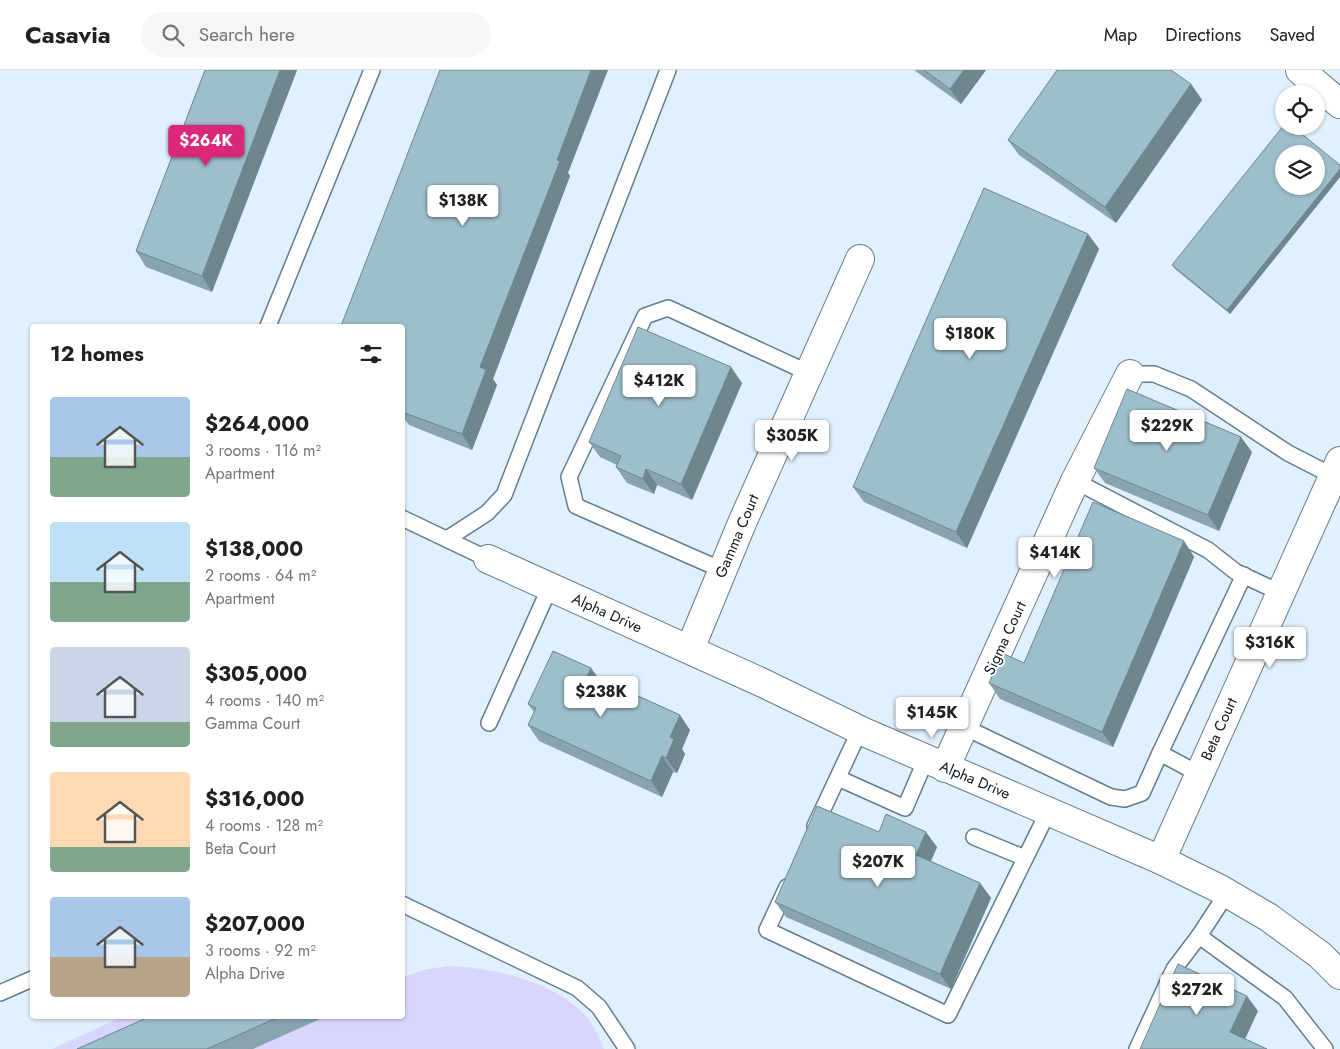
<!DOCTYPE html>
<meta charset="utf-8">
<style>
:root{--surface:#fff;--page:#f6f6f6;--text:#202124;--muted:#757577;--line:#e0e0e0;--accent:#db2777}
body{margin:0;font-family:Jost,sans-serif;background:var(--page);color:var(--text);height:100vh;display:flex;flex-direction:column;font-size:19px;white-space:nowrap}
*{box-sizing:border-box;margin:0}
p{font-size:16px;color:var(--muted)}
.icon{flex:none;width:28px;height:28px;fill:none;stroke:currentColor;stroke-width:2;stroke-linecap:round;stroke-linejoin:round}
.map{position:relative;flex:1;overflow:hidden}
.side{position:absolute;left:30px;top:254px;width:375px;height:695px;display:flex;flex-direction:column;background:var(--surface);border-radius:5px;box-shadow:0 1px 4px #0004}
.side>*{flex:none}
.tools{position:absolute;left:1275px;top:15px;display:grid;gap:10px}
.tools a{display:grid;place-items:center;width:50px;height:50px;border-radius:50%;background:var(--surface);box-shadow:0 1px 4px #0004;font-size:25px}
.price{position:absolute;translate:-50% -42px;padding:0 11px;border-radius:5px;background:#fff;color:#222;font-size:16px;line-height:32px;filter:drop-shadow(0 1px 2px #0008)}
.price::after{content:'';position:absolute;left:50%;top:30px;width:15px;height:11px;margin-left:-8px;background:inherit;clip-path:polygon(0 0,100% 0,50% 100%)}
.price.selected{background:var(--accent);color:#fff}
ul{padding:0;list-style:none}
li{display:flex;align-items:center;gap:15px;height:125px;padding:0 20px}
li span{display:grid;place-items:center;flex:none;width:140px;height:100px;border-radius:5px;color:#555}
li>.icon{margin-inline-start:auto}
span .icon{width:60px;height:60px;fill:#fffc;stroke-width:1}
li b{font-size:21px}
h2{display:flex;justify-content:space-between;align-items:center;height:60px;padding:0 20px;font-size:21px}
header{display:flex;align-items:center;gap:30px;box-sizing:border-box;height:70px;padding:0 25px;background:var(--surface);border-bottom:1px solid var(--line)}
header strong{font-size:24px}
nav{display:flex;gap:28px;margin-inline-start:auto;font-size:18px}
.search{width:350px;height:45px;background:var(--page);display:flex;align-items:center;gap:12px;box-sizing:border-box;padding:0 18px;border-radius:28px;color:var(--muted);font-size:19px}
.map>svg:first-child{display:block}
.green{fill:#d8d5ff}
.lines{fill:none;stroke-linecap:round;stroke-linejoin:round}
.lane-casing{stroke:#647c8f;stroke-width:18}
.street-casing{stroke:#647c8f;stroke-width:30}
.secondary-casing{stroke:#647c8f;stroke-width:30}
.lane{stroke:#fff;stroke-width:15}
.street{stroke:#fff;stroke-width:28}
.secondary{stroke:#fff;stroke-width:28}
.wall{fill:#87a4af}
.shaded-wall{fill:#6e868e}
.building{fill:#9dbfcb;stroke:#6e868e;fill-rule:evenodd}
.labels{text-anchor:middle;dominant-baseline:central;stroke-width:4;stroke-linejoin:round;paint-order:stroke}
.street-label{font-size:15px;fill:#101920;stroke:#fff}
</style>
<header>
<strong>Casavia</strong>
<div class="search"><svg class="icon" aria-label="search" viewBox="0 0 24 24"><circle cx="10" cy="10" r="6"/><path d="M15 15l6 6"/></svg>Search here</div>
<nav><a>Map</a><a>Directions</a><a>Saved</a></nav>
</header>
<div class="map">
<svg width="1340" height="979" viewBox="0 0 1340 979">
<rect width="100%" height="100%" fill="#e0f0fd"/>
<path class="green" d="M 448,896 C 493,898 545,909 580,940 C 592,951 598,965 604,979 L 52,979 L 124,946 L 402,946 L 403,907 L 424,900 Z"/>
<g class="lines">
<g class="lane-casing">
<g id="lane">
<polyline points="268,256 372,0"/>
<polyline points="1130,304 1154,304 1191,319 1288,383 1333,406"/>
<polyline points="1075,411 1208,480 1236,502 1281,523"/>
<polyline points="402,448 488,489"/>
<polyline points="447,469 487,443 504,425 668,0"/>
<polyline points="722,500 576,436 569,407 645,246 668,238 809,303"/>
<polyline points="489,653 550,517"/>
<polyline points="964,657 1111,727 1125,729 1142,723 1160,683 1199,704"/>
<polyline points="1160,683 1244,505"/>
<polyline points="838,708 905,738 926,689"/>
<polyline points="815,756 860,660"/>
<polyline points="974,767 1025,788"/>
<polyline points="787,817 767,860 948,945 1048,742"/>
<polyline points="1227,823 1199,866 1285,928 1325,979"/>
<polyline points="402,834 577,918 599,937 627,979"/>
<polyline points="0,923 32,909"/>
<polyline points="1137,979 1174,899 1199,866"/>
</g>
</g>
<g class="street-casing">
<g id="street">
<polyline points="488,489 763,613 864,662 1161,790 1220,819 1268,847 1320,885 1340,905"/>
<polyline points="690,579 742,453 860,189"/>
<polyline points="945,698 1075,411 1130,304"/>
<polyline points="1161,790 1340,391"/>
</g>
</g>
<g class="secondary-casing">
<polyline id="secondary" points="1300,0 1340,34"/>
</g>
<use href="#lane" class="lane"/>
<use href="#street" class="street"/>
<use href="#secondary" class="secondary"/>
</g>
<g class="wall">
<polygon points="205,0 297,0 212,222 146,197 136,181"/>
<polygon points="914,0 986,0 961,34"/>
<polygon points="1191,14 1202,30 1116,153 1019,85 1008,70"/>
<polygon points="1340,95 1340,107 1230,244 1175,199 1172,195"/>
<polygon points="568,103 570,106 493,309 497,315 472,380 409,355 402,346 402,256"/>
<polygon points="1088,164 1099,179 967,478 864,432 853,417"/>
<polygon points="742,313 692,430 657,415 654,424 627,413 616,397 617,395 600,387 589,372"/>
<polygon points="1252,382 1219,461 1105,413 1094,398"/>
<polygon points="1184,471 1194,487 1113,677 1000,629 989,613 1024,593"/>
<polygon points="602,613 601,614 690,660 682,679 685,684 677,703 673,702 662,727 539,671 528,655 534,642 528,634"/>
<polygon points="879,762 937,777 931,791 980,813 991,828 951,919 786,847 775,832"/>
<polygon points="151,946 327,946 253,979 77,979"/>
</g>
<g class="shaded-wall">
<polygon points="280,0 297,0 212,222 202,206"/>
<polygon points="591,0 608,0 568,103 570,106 493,309 497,315 472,380 462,364 480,297 557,90"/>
<polygon points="964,0 986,0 961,34 950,19"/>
<polygon points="1191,14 1202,30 1116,153 1105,137"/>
<polygon points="1340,99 1340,107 1230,244 1227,240"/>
<polygon points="1088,164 1099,179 967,478 956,462"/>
<polygon points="731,297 742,313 692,430 681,414"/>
<polygon points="1241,367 1252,382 1219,461 1208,445"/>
<polygon points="646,399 657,415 654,424 643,409"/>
<polygon points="1184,471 1194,487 1113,677 1102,662"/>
<polygon points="591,598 602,613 597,623 586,608"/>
<polygon points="680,645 690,660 682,679 685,684 677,703 666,688 670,667"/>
<polygon points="662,686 673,702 662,727 651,711"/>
<polygon points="926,762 937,777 927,800 916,785"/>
<polygon points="980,813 991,828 951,919 940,904"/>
<polygon points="1247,926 1258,941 1241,978 1230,962"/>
</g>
<g class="building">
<polygon points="205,0 280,0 202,206 136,181"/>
<polygon points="440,0 591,0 557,90 560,91 480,297 486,300 462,364 402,342 402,256 341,256"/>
<polygon points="924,0 964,0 950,19"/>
<polygon points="1057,0 1171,0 1191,14 1105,137 1008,70"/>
<path d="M 1284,55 L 1284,56 L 1292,56 L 1340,95 L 1340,99 L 1227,240 L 1172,195 ZM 1284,84 L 1316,84 L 1316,116 L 1284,116 Z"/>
<polygon points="984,118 1088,164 956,462 853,417"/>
<polygon points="638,257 731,297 681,414 646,399 643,409 616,397 621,386 589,372"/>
<polygon points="1127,319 1241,367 1208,445 1094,398"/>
<polygon points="1093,432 1184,471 1102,662 989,613 1002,583 1024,593"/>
<polygon points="553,581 591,598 586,608 633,629 636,625 680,645 670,667 674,669 666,688 662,686 651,711 528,655 536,638 528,634"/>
<polygon points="817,736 879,762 886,744 926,762 916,785 980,813 940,904 775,832"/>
<polygon points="1178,894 1247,926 1230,962 1267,979 1140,979"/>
<polygon points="151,946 281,946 207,979 77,979"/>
</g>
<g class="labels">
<g class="street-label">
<text transform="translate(737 466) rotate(-67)">Gamma Court</text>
<text transform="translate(607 543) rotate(24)">Alpha Drive</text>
<text transform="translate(1005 568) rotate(-65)">Sigma Court</text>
<text transform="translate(1219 659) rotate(-66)">Beta Court</text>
<text transform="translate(975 710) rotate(23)">Alpha Drive</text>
</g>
</g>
</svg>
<div class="tools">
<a><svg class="icon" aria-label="locate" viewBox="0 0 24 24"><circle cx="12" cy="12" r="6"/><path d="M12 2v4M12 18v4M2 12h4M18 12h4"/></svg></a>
<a><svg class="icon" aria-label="layers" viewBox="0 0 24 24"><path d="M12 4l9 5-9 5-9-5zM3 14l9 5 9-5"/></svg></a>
</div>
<b class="price selected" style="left:206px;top:97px">$264K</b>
<b class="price" style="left:463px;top:157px">$138K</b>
<b class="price" style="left:970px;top:290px">$180K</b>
<b class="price" style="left:659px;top:337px">$412K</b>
<b class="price" style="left:1167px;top:382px">$229K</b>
<b class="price" style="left:792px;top:392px">$305K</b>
<b class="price" style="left:1055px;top:509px">$414K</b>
<b class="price" style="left:1270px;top:599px">$316K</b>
<b class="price" style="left:601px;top:648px">$238K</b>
<b class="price" style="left:932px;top:669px">$145K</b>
<b class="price" style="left:878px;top:818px">$207K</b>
<b class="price" style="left:1197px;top:946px">$272K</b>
<section class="side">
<h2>12 homes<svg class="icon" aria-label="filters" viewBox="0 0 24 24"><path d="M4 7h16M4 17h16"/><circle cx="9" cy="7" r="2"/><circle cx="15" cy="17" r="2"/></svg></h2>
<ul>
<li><span style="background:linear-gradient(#a9c7e8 60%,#7fa58c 0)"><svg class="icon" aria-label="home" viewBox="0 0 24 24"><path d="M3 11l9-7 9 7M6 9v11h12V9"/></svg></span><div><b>$264,000</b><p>3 rooms · 116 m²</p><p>Apartment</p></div></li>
<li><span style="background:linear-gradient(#bfe0f5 60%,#7fa58c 0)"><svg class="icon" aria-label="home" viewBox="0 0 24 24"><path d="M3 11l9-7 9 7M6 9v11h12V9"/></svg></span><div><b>$138,000</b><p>2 rooms · 64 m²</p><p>Apartment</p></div></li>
<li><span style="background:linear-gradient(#c9d6e8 75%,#7fa58c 0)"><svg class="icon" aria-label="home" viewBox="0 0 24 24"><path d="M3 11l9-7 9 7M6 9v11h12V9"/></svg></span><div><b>$305,000</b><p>4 rooms · 140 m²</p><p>Gamma Court</p></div></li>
<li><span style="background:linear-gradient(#ffd9b3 75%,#7fa58c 0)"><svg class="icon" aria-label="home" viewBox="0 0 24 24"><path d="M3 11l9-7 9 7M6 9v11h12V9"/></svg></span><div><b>$316,000</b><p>4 rooms · 128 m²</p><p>Beta Court</p></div></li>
<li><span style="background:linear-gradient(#a9c7e8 60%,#b9a48a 0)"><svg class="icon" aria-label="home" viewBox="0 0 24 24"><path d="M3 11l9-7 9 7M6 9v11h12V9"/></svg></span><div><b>$207,000</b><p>3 rooms · 92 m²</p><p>Alpha Drive</p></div></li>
</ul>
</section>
</div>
